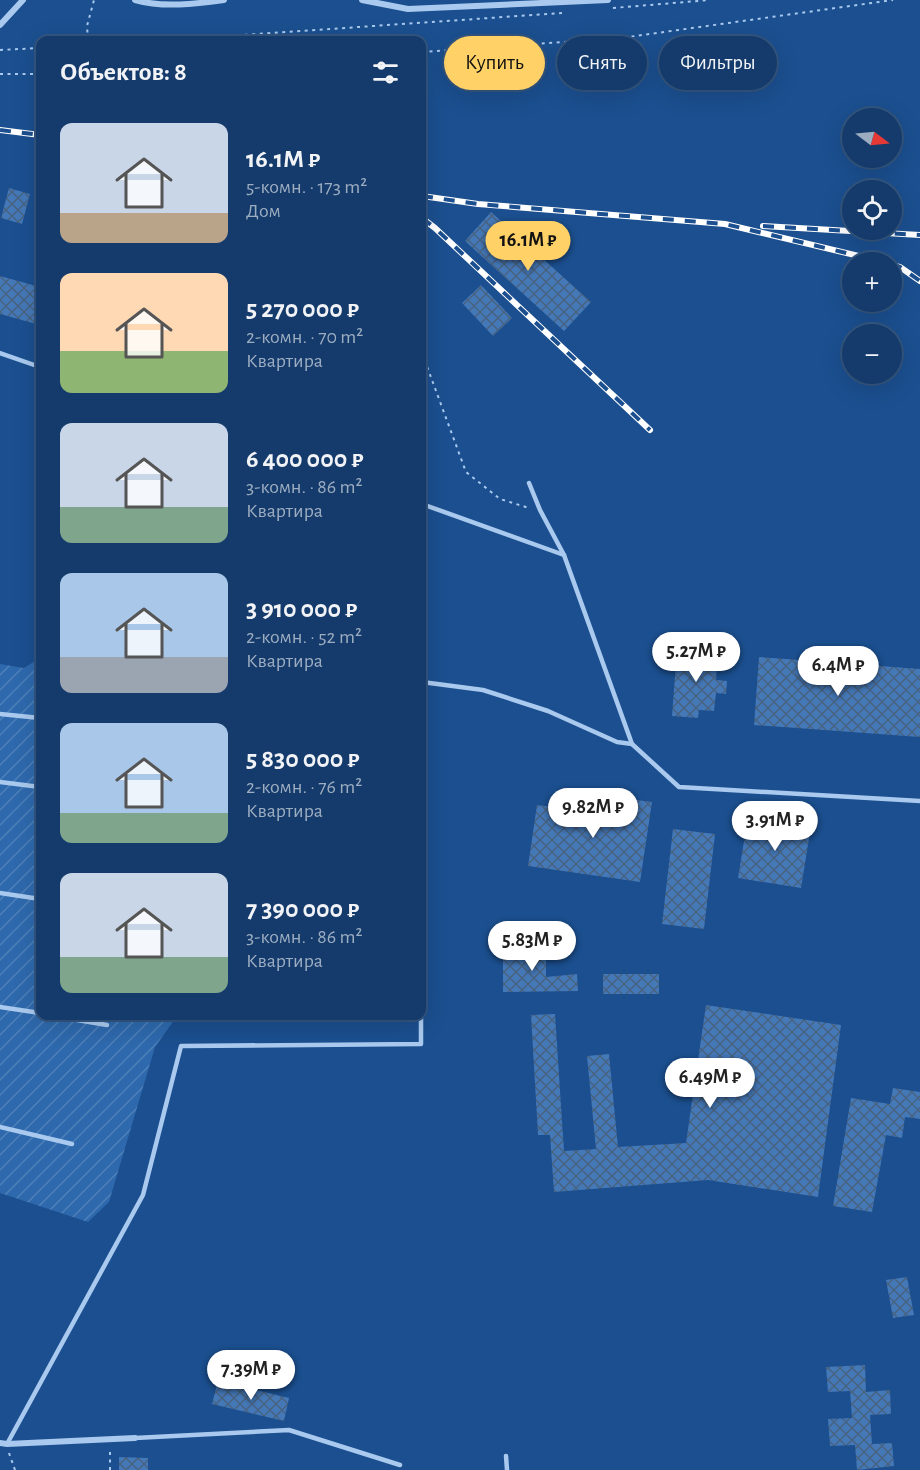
<!DOCTYPE html>
<html lang="ru">
<meta charset="utf-8">
<style>
:root{--surface:#143b6b;--page:#214673;--text:#f1f3f6;--muted:#9dadc1;--line:#33557e;--accent:#ffd166}
body{margin:0;font-family:"Alegreya Sans",sans-serif;background:var(--page);color:var(--text);height:100vh;display:flex;flex-direction:column;font-size:22px;white-space:nowrap}
*{box-sizing:border-box;margin:0}
p{font-size:20px;color:var(--muted)}
.icon{flex:none;width:33px;height:33px;fill:none;stroke:currentColor;stroke-width:2;stroke-linecap:round;stroke-linejoin:round}
.map{position:relative;flex:1;overflow:hidden}
.sheet{position:absolute;left:36px;top:36px;width:390px;height:984px;display:flex;flex-direction:column;background:var(--surface);border-radius:12px;box-shadow:0 6px 24px #0002,0 0 0 2px var(--line)}
.sheet>*{flex:none}
.banner{position:absolute;left:444px;top:36px;width:386px;height:54px;display:flex;gap:12px}
.needle{width:39px;rotate:106deg}
.tools{position:absolute;left:842px;top:108px;display:grid;gap:12px}
.tools a{display:grid;place-items:center;width:60px;height:60px;border-radius:50%;background:var(--surface);box-shadow:0 6px 24px #0002,0 0 0 2px var(--line);font-size:30px}
.price{position:absolute;translate:-50% -51px;padding:0 14px;border-radius:21px;background:#fff;color:#222;font-size:20px;line-height:39px;filter:drop-shadow(0 2px 3px #0008)}
.price::after{content:'';position:absolute;left:50%;top:36px;width:18px;height:14px;margin-left:-9px;background:inherit;clip-path:polygon(0 0,100% 0,50% 100%)}
.price.current{background:var(--accent);color:#111}
ul{padding:0;list-style:none}
li{display:flex;align-items:center;gap:18px;height:150px;padding:0 24px}
li span{display:grid;place-items:center;flex:none;width:168px;height:120px;border-radius:12px;color:#555}
li>.icon{margin-inline-start:auto}
span .icon{width:72px;height:72px;fill:#fffc;stroke-width:1}
li b{font-size:26px}
h2{display:flex;justify-content:space-between;align-items:center;height:72px;padding:0 24px;font-size:26px}
.chip{padding:0 21px;border-radius:27px;background:var(--surface);box-shadow:0 6px 24px #0002,0 0 0 2px var(--line);font-size:21px;line-height:54px}
.chip.current{background:var(--accent);color:#111}
.map>svg:first-child{display:block}
.garden{fill:url(#garden-furrows)}
.building{fill:url(#building-cross-hatch)}
.lines{fill:none;stroke-linecap:round;stroke-linejoin:round}
.path{stroke:#a9c9ee;stroke-width:2;stroke-dasharray:3 4.5;stroke-linecap:butt}
.lane{stroke:#a9c9ee;stroke-width:4.5}
.street{stroke:#a9c9ee;stroke-width:6}
.rail-casing{stroke:#fff;stroke-width:6}
.rail{stroke:#1b4f8f;stroke-width:4;stroke-dasharray:11;stroke-linecap:butt}
</style>
<div class="map">
<svg width="920" height="1470" viewBox="0 0 920 1470">
<defs>
<pattern id="garden-furrows" width="10" height="10" patternUnits="userSpaceOnUse" patternTransform="scale(1.5)"><rect width="10" height="10" fill="#2e69ad"/><path d="M-1 1l2-2M0 10L10 0M9 11l2-2" fill="none" stroke="#4d80b9"/></pattern>
<pattern id="building-cross-hatch" width="8" height="8" patternUnits="userSpaceOnUse" patternTransform="scale(1.5)"><rect width="8" height="8" fill="#4478b7"/><path d="M0 0l8 8M0 8l8-8" fill="none" stroke="#486282"/></pattern>
</defs>
<rect width="100%" height="100%" fill="#1b4f8f"/>
<polygon class="garden" points="40,658 40,1016 177,1016 155,1047 109,1202 88,1222 0,1193 0,664 24,668"/>
<g class="building">
<polygon points="9,188 30,194 22,224 1,218"/>
<polygon points="491,212 591,302 564,331 465,241"/>
<polygon points="0,276 40,287 40,325 0,314"/>
<polygon points="481,285 512,318 493,336 462,303"/>
<polygon points="677,650 718,653 716,680 727,681 726,694 716,693 714,711 699,710 698,718 672,716"/>
<polygon points="759,657 920,669 920,737 754,725"/>
<polygon points="600,795 652,802 640,882 528,866 537,805 598,813"/>
<polygon points="748,817 811,826 801,888 738,878"/>
<polygon points="673,829 715,834 704,929 662,924"/>
<polygon points="503,946 546,946 546,977 577,974 578,991 503,992"/>
<rect x="603" y="974" width="56" height="20"/>
<polygon points="706,1005 841,1025 818,1197 708,1180 554,1192 550,1135 538,1135 531,1015 555,1014 564,1151 596,1149 587,1056 609,1054 618,1147 686,1143"/>
<polygon points="893,1088 920,1092 920,1119 905,1117 902,1138 886,1135 872,1212 833,1206 851,1098 890,1104"/>
<polygon points="907,1277 914,1315 893,1318 886,1280"/>
<polygon points="865,1365 866,1392 890,1390 891,1414 870,1415 872,1444 892,1443 894,1466 857,1470 855,1445 830,1446 828,1419 852,1418 850,1391 828,1392 826,1367"/>
<polygon points="218,1381 289,1398 284,1421 212,1404"/>
<polygon points="119,1457 148,1458 148,1470 119,1470"/>
</g>
<g class="lines">
<g class="path">
<polyline points="613,8 709,0"/>
<polyline points="88,40 87,26 94,0"/>
<polyline points="170,40 562,13"/>
<polyline points="0,50 40,48"/>
<polyline points="422,52 621,38 893,0"/>
<polyline points="0,74 40,74"/>
<polyline points="422,353 466,472 500,499 529,508"/>
<polyline points="9,1453 15,1470"/>
<polyline points="110,1470 110,1448"/>
</g>
<g class="lane">
<polyline points="0,353 40,367"/>
<polyline points="529,483 540,510 564,555 632,744 679,787 920,801"/>
<polyline points="422,504 564,555"/>
<polyline points="422,682 483,690 548,711 617,742 632,744"/>
<polyline points="0,714 40,718"/>
<polyline points="0,782 40,787"/>
<polyline points="0,893 40,899"/>
<polyline points="0,1007 40,1013"/>
<polyline points="53,1016 107,1025"/>
<polyline points="0,1127 72,1144"/>
<polyline points="135,1438 289,1430 400,1465"/>
<polyline points="7,1444 143,1195 181,1046 421,1044 421,1016"/>
<polyline points="506,1456 507,1470"/>
</g>
<g class="street">
<path d="M 135,0 C 163,8 196,4 224,0"/>
<polyline points="362,0 408,9 608,0"/>
<polyline points="0,25 23,0"/>
<polyline points="0,1443 7,1444 135,1438"/>
</g>
<g class="rail-casing">
<g id="rail">
<polyline points="0,130 40,135"/>
<polyline points="422,196 478,204 725,224 884,262"/>
<polyline points="422,218 435,228 650,430"/>
<polyline points="763,226 920,235"/>
<polyline points="891,264 900,267 920,281"/>
</g>
</g>
<use href="#rail" class="rail"/>
</g>
</svg>
<div class="tools">
<a><svg class="needle" viewBox="-14 -14 28 28"><path d="M0-13l5 13h-10z" fill="#e53935"/><path d="M0 13l5-13h-10z" fill="#9dadc1"/></svg></a>
<a><svg class="icon" aria-label="locate" viewBox="0 0 24 24"><circle cx="12" cy="12" r="6"/><path d="M12 2v4M12 18v4M2 12h4M18 12h4"/></svg></a>
<a>+</a>
<a>−</a>
</div>
<b class="price current" style="left:528px;top:272px">16.1M ₽</b>
<b class="price" style="left:696px;top:683px">5.27M ₽</b>
<b class="price" style="left:838px;top:697px">6.4M ₽</b>
<b class="price" style="left:593px;top:839px">9.82M ₽</b>
<b class="price" style="left:775px;top:852px">3.91M ₽</b>
<b class="price" style="left:532px;top:972px">5.83M ₽</b>
<b class="price" style="left:710px;top:1109px">6.49M ₽</b>
<b class="price" style="left:251px;top:1401px">7.39M ₽</b>
<div class="banner">
<a class="chip current">Купить</a>
<a class="chip">Снять</a>
<a class="chip">Фильтры</a>
</div>
<section class="sheet">
<h2>Объектов: 8<svg class="icon" aria-label="filters" viewBox="0 0 24 24"><path d="M4 7h16M4 17h16"/><circle cx="9" cy="7" r="2"/><circle cx="15" cy="17" r="2"/></svg></h2>
<ul>
<li><span style="background:linear-gradient(#c9d6e8 75%,#b9a48a 0)"><svg class="icon" aria-label="home" viewBox="0 0 24 24"><path d="M3 11l9-7 9 7M6 9v11h12V9"/></svg></span><div><b>16.1M ₽</b><p>5-комн. · 173 m²</p><p>Дом</p></div></li>
<li><span style="background:linear-gradient(#ffd9b3 65%,#8fb573 0)"><svg class="icon" aria-label="home" viewBox="0 0 24 24"><path d="M3 11l9-7 9 7M6 9v11h12V9"/></svg></span><div><b>5 270 000 ₽</b><p>2-комн. · 70 m²</p><p>Квартира</p></div></li>
<li><span style="background:linear-gradient(#c9d6e8 70%,#7fa58c 0)"><svg class="icon" aria-label="home" viewBox="0 0 24 24"><path d="M3 11l9-7 9 7M6 9v11h12V9"/></svg></span><div><b>6 400 000 ₽</b><p>3-комн. · 86 m²</p><p>Квартира</p></div></li>
<li><span style="background:linear-gradient(#a9c7e8 70%,#9aa5b1 0)"><svg class="icon" aria-label="home" viewBox="0 0 24 24"><path d="M3 11l9-7 9 7M6 9v11h12V9"/></svg></span><div><b>3 910 000 ₽</b><p>2-комн. · 52 m²</p><p>Квартира</p></div></li>
<li><span style="background:linear-gradient(#a9c7e8 75%,#7fa58c 0)"><svg class="icon" aria-label="home" viewBox="0 0 24 24"><path d="M3 11l9-7 9 7M6 9v11h12V9"/></svg></span><div><b>5 830 000 ₽</b><p>2-комн. · 76 m²</p><p>Квартира</p></div></li>
<li><span style="background:linear-gradient(#c9d6e8 70%,#7fa58c 0)"><svg class="icon" aria-label="home" viewBox="0 0 24 24"><path d="M3 11l9-7 9 7M6 9v11h12V9"/></svg></span><div><b>7 390 000 ₽</b><p>3-комн. · 86 m²</p><p>Квартира</p></div></li>
</ul>
</section>
</div>
